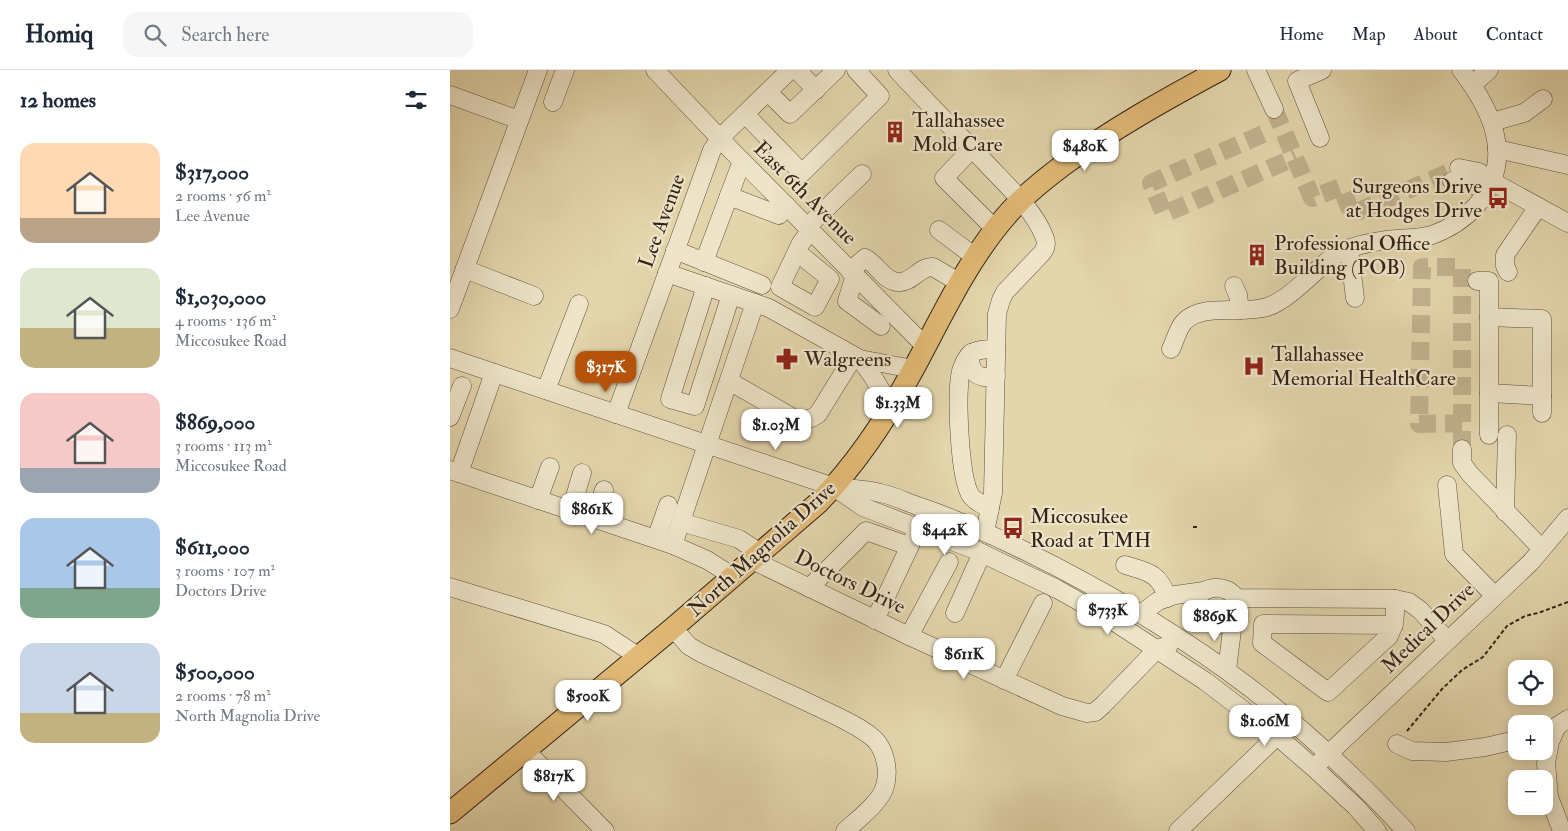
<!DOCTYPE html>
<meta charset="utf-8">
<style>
:root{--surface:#fff;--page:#f6f6f7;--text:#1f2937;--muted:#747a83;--line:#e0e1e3;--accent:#b45309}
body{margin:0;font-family:"IM FELL Double Pica",serif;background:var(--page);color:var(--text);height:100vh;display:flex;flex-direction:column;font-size:19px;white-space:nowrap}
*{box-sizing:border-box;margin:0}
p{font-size:16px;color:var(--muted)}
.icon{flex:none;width:28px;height:28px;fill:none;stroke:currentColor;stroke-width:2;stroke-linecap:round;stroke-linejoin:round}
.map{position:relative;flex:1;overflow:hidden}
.details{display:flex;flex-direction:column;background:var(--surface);width:450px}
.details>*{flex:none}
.controls{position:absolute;left:1058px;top:590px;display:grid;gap:10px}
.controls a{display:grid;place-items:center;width:45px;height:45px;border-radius:10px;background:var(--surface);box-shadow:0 2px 12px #0003;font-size:25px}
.price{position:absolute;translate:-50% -42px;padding:0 11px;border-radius:10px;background:#fff;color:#222;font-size:16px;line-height:32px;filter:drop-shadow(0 1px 2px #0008)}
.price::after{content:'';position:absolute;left:50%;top:30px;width:15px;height:11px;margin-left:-8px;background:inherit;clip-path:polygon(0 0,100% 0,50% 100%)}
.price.on{background:var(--accent);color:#fff}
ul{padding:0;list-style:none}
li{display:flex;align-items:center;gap:15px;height:125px;padding:0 20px}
li span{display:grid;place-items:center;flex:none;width:140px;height:100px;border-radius:15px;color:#555}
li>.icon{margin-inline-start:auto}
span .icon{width:60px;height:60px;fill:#fffc;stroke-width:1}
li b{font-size:21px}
h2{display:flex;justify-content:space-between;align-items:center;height:60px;padding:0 20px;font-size:21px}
header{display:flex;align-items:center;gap:30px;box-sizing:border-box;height:70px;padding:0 25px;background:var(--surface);border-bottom:1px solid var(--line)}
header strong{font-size:24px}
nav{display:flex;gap:28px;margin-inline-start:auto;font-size:18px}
.search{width:350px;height:45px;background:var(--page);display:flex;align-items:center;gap:12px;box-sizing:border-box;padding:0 18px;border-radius:15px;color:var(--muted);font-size:19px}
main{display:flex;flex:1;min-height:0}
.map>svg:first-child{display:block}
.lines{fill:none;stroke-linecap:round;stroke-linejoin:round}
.minor-tunnel{stroke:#c0b18e;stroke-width:18;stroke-dasharray:18 9;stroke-linecap:butt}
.minor-casing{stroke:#5f4f3c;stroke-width:19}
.major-casing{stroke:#332217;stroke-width:23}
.path{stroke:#332217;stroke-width:2;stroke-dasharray:4 2.5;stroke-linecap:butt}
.minor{stroke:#ede4c9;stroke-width:18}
.major{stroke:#e2ba76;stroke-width:21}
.labels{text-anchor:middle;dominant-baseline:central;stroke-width:4.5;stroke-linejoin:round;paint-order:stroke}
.poi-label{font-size:21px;fill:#332217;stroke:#ede4c9;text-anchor:start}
.street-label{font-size:21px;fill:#332217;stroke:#ede4c9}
</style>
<header>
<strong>Homiq</strong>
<div class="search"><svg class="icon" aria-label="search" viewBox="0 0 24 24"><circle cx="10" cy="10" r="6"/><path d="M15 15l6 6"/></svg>Search here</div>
<nav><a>Home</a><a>Map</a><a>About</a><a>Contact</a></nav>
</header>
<main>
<section class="details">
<h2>12 homes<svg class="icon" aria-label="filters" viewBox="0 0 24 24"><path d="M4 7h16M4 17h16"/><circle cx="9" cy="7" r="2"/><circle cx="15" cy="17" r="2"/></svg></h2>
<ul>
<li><span style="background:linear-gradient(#ffd9b3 75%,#b9a48a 0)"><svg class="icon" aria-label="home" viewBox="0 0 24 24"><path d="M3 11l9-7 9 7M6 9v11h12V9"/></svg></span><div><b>$317,000</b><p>2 rooms · 56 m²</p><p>Lee Avenue</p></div></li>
<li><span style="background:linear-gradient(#dfe7d0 60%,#c2b280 0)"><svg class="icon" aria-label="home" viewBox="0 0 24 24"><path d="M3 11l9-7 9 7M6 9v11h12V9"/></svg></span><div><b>$1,030,000</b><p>4 rooms · 136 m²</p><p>Miccosukee Road</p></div></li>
<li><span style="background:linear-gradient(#f6c9c9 75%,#9aa5b1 0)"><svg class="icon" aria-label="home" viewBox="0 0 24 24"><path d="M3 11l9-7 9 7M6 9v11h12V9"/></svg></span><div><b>$869,000</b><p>3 rooms · 113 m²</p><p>Miccosukee Road</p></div></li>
<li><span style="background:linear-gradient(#a9c7e8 70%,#7fa58c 0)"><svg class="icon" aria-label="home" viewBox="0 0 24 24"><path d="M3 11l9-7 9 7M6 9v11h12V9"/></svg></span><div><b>$611,000</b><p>3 rooms · 107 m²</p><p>Doctors Drive</p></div></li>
<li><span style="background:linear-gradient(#c9d6e8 70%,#c2b280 0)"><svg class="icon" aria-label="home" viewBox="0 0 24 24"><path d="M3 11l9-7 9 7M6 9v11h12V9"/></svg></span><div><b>$500,000</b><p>2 rooms · 78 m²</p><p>North Magnolia Drive</p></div></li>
</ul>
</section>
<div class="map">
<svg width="1118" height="761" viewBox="0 0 1118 761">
<rect width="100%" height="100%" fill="#e3d5ac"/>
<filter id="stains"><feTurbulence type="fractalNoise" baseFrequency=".004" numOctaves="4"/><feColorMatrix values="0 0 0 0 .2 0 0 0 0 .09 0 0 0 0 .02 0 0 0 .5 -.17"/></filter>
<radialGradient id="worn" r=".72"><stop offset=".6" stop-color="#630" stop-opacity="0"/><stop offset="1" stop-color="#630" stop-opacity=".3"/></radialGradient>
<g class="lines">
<g class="minor-tunnel">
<polyline points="824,39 862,128 891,117 902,144 1009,98"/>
<polyline points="813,64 701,113 714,144 846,87"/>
<polyline points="1012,379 1012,197 972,197 969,354 1012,353"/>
</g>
<g class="minor-casing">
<g id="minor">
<polyline points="205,0 281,80 475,276"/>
<polyline points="347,0 366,20"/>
<path d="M 447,0 C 476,31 505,61 534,91 C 554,113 583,138 594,166 C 597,172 596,178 592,183 L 555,222 L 551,230 L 547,244 L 543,423 L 535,462"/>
<polyline points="806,0 824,39"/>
<polyline points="1022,15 1039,0"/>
<polyline points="318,22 340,44 386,0"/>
<polyline points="0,25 69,50"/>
<polyline points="103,32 115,0"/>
<polyline points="295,44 352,103 430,26 406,0"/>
<polyline points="1042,52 1074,43 1093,29"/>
<polyline points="870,68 847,11 872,0"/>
<polyline points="522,79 494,108 545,159"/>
<polyline points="1047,79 1118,95"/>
<polyline points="1009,98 1029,102 1043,112 1118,153"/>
<polyline points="1002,111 1026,116 1043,112"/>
<polyline points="279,126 329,145 337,136"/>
<polyline points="357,157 412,104"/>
<polyline points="489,160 525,187"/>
<polyline points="899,179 905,228"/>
<polyline points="225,180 312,215"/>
<polyline points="347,182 380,209 365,237 330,217 351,173 361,160"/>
<polyline points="254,192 292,91"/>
<polyline points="15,199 84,226"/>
<path d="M 400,201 L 415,188 C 427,194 433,210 447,212 C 462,214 469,196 483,197 L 510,213"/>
<polyline points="1058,202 1055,196 1055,185 1088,137"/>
<polyline points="217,203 319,238 410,289 463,299"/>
<polyline points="405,205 397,231 431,256"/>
<polyline points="1027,211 1039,211 1039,365"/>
<polyline points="256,216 220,329 245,336 281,225"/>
<polyline points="784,216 788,225 790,240"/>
<polyline points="0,239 88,0"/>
<polyline points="1039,247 1092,249 1092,343"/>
<path d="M 721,279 C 725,271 728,258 734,252 C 752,232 793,245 817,237 C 835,232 860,206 874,194 C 880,189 886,183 893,181 C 906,175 922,172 937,170 C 952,168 967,169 982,165 C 999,159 1014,149 1026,136 C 1066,91 1043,41 1011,0"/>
<path d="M 521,283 C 518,293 522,305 533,307 C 537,307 542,306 546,306"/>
<path d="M 0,288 L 384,417 C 399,419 415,419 430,423 C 442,425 454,431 465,435 C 503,448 541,464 577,482 C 646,516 713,555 776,600 C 840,646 902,703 956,761"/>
<polyline points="410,289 423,307 441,337"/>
<path d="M 279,311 L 345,349 C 355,350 360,350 368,344 L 404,286"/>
<polyline points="96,320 129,234"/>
<polyline points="1039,323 1092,326"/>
<polyline points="166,344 262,80 270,68 340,0"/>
<polyline points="0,347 12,316"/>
<polyline points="1012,379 1012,393 1020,404 1092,479"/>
<polyline points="0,400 223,475 257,490 284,507"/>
<polyline points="9,403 44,303"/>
<polyline points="997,415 1004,484 1045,526"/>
<polyline points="387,419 413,437 525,480 607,519 660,549 755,611 827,666 864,698 906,737 927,761"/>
<polyline points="88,430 100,397"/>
<path d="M 540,438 C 533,435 526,432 521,426 C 509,408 506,323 511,301 C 513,295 516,288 520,284 C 527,279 538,279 546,279"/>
<polyline points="121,440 132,403"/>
<polyline points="1055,442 1057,365"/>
<polyline points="145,448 154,420"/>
<polyline points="231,452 289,469 310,483"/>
<polyline points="206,469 218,435"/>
<polyline points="223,475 305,233"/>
<polyline points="302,490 459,566 612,636 637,643 645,642 653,635 707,579 719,575"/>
<path d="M 675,495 C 698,502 710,503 717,528"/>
<polyline points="0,517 154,564 189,587"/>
<polyline points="359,518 416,461 459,476"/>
<path d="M 787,528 L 788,539 L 782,547 L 768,555 C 724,547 750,508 777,520 C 781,522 784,525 787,528 L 945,529 L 959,532 L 970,540 L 997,570"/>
<polyline points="505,543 532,483"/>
<polyline points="691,544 708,531 725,525 754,521"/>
<polyline points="425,550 464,467"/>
<path d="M 944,555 L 813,554 L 812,573 L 878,622 L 939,566 C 946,552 945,544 945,529"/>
<path d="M 223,558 L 239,576 L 251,583 C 285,599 320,615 355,631 C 373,640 415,657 427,672 C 436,684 439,702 435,716 C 431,732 407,750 395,761"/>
<polyline points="459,566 499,492"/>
<polyline points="777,600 784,544"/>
<polyline points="554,610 593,533"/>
<polyline points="947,674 962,681 996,682 1035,677 1066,670"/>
<polyline points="75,680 155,761"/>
<polyline points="870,692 1081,492 1118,448"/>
<polyline points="728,761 827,666"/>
<polyline points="1112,761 1099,727 1096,693 1100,672 1107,656 1118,649"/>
</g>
</g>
<g class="major-casing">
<path id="major" d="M 0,743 L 223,558 L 368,433 C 407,394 438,346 464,298 C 492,246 517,191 556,146 C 572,127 592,111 612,96 C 662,59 716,29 770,0"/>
</g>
<g class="path">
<polyline points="743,457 747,457"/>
<polyline points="957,661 992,619 1012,600 1033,587 1057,556 1075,546 1088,543 1118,532"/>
</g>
<use href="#minor" class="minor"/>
<use href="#major" class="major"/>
</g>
<defs>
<g id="building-bare" transform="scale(1.725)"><path d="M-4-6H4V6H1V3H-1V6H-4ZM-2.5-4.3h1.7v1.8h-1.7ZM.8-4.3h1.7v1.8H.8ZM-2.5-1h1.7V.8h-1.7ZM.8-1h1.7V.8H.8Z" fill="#8f2418" stroke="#ede4c9" stroke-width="2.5" paint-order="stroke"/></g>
<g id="bus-bare" transform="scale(1.725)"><path d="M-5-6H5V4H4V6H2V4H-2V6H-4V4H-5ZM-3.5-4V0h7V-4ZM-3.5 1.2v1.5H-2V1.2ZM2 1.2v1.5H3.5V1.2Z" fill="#8f2418" stroke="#ede4c9" stroke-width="2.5" paint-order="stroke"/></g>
<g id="pharmacy-bare" transform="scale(1.725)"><path d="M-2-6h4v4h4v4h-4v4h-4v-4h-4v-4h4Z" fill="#8f2418" stroke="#ede4c9" stroke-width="2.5" paint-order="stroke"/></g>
<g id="hospital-bare" transform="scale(1.725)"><path d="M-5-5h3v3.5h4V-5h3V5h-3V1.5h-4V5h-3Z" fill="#8f2418" stroke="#ede4c9" stroke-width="2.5" paint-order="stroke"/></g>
</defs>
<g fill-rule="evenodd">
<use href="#building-bare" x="445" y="62"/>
<use href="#bus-bare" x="1048" y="128"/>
<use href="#building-bare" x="807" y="185"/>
<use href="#pharmacy-bare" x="337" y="289"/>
<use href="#hospital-bare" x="804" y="296"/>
<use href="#bus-bare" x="563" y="458"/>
</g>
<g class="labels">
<g class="poi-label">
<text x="462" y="50">Tallahassee<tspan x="462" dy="24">Mold Care</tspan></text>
<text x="1032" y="116" text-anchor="end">Surgeons Drive<tspan x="1032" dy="24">at Hodges Drive</tspan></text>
<text x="824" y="173">Professional Office<tspan x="824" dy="24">Building (POB)</tspan></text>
<text x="821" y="284">Tallahassee<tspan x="821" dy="24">Memorial HealthCare</tspan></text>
<text x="354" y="289">Walgreens</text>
<text x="580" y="446">Miccosukee<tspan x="580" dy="24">Road at TMH</tspan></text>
</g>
<g class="street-label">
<text transform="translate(355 123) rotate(45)">East 6th Avenue</text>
<text transform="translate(212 151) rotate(-70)">Lee Avenue</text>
<text transform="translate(312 479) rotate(-42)">North Magnolia Drive</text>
<text transform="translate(400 512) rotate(26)">Doctors Drive</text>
<text transform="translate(978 558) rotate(-44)">Medical Drive</text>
</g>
</g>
<rect width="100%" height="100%" filter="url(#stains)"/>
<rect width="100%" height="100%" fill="url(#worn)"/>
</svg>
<div class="controls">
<a><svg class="icon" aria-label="locate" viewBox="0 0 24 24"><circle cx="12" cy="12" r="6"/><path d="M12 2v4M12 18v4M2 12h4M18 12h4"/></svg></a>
<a>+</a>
<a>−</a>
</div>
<b class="price" style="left:635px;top:102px">$480K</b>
<b class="price on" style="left:156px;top:323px">$317K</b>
<b class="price" style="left:448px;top:359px">$1.33M</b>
<b class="price" style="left:326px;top:381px">$1.03M</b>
<b class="price" style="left:142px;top:465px">$861K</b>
<b class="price" style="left:495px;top:486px">$442K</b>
<b class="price" style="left:658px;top:566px">$733K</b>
<b class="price" style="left:765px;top:572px">$869K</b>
<b class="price" style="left:514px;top:610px">$611K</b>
<b class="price" style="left:138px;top:652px">$500K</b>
<b class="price" style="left:815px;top:677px">$1.06M</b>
<b class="price" style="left:104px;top:732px">$817K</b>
</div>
</main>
